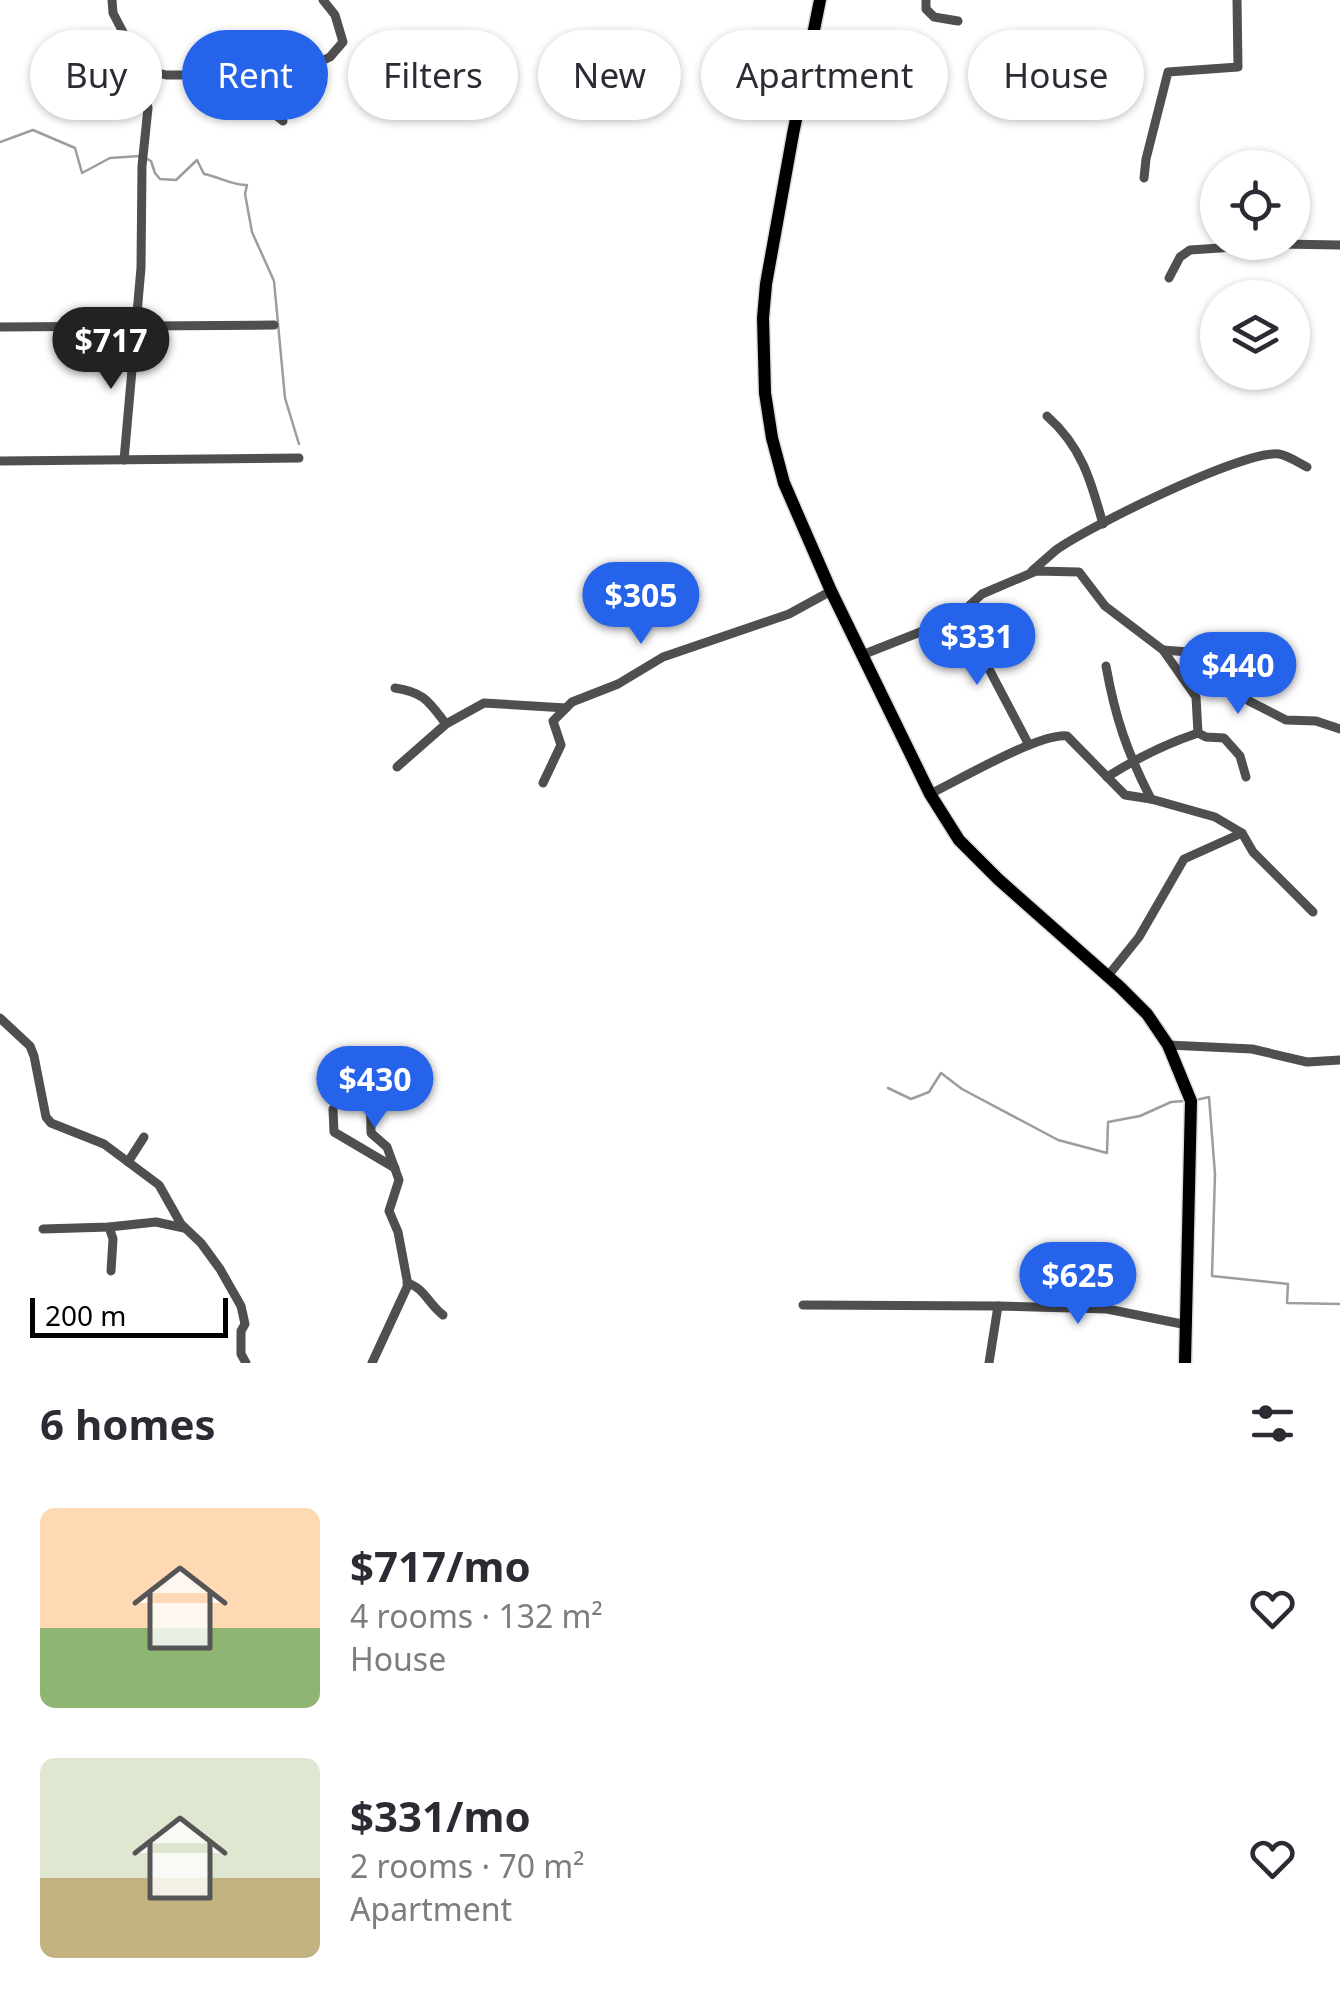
<!DOCTYPE html>
<meta charset="utf-8">
<style>
:root{--surface:#fff;--page:#f7f7f7;--text:#2b2b33;--muted:#7c7c81;--accent:#2563eb}
body{margin:0;font-family:"Noto Sans",sans-serif;background:var(--page);color:var(--text);height:100vh;display:flex;flex-direction:column;font-size:38px;white-space:nowrap}
*{box-sizing:border-box;margin:0}
p{font-size:32px;color:var(--muted)}
.icon{flex:none;width:55px;height:55px;fill:none;stroke:currentColor;stroke-width:2;stroke-linecap:round;stroke-linejoin:round}
.map{position:relative;height:1363px;overflow:hidden}
.side{display:flex;flex-direction:column;background:var(--surface);flex:1}
.side>*{flex:none}
.banner{position:absolute;left:30px;top:30px;width:1280px;height:90px;display:flex;gap:20px}
.controls{position:absolute;left:1200px;top:150px;display:grid;gap:20px}
.controls a{display:grid;place-items:center;width:110px;height:110px;border-radius:50%;background:var(--surface);box-shadow:0 2px 8px #0004;font-size:50px}
.scale{position:absolute;left:30px;bottom:25px;width:198px;box-sizing:border-box;padding-left:10px;border:5px solid #000;border-top:0;font-size:28px;line-height:35px;white-space:nowrap;color:#000;-webkit-text-stroke:8px #fff;paint-order:stroke}
.price{position:absolute;translate:-50% -85px;padding:0 22px;border-radius:35px;background:var(--accent);color:#fff;font-size:32px;line-height:65px;filter:drop-shadow(0 2px 5px #0008)}
.price::after{content:'';position:absolute;left:50%;top:60px;width:30px;height:22px;margin-left:-15px;background:inherit;clip-path:polygon(0 0,100% 0,50% 100%)}
.price.selected{background:#222;color:#fff}
ul{padding:0;list-style:none}
li{display:flex;align-items:center;gap:30px;height:250px;padding:0 40px}
li span{display:grid;place-items:center;flex:none;width:280px;height:200px;border-radius:15px;color:#555}
li>.icon{margin-inline-start:auto}
span .icon{width:120px;height:120px;fill:#fffc;stroke-width:1}
li b{font-size:42px}
h2{display:flex;justify-content:space-between;align-items:center;height:120px;padding:0 40px;font-size:42px}
.chip{padding:0 35px;border-radius:45px;background:var(--surface);box-shadow:0 2px 8px #0004;font-size:35px;line-height:90px}
.chip.selected{background:var(--accent);color:#fff}
.map>svg:first-child{display:block}
.lines{fill:none;stroke-linecap:round;stroke-linejoin:round}
.stream{stroke:#9d9d9d;stroke-width:2.5}
.highway-casing{stroke:#dbdbdb;stroke-width:15}
.minor{stroke:#4f4f4f;stroke-width:9}
.highway{stroke:#000;stroke-width:12}
</style>
<div class="map">
<svg width="1340" height="1363" viewBox="0 0 1340 1363">
<rect width="100%" height="100%" fill="#fff"/>
<g class="lines">
<g class="stream">
<polyline points="0,142 33,130 75,148 82,173 110,158 140,156"/>
<path d="M 147,159 L 151,161 L 155,173 L 160,179 L 176,180 L 197,160 L 204,174 C 220,177 231,185 247,185 L 245,194 L 252,232 L 274,281 L 285,398 L 299,444"/>
<polyline points="888,1088 911,1099 929,1092 941,1073 962,1089 1058,1140 1107,1153 1108,1122 1140,1116 1171,1102 1184,1101"/>
<polyline points="1196,1100 1209,1097 1215,1174 1212,1276 1288,1284 1287,1303 1340,1304"/>
</g>
<g class="highway-casing">
<polyline id="highway" points="820,0 793,134 766,284 763,318 765,393 772,438 784,483 831,591 930,794 959,840 998,879 1120,987 1147,1014 1168,1045 1191,1101 1185,1363"/>
</g>
<g class="minor">
<polyline points="112,0 113,13 136,57 148,108 142,166 141,268 124,460"/>
<polyline points="926,0 926,9 934,17 958,21"/>
<polyline points="85,54 166,75 182,75 223,65 254,67 293,78"/>
<polyline points="283,121 265,107 266,98 309,67 330,57 343,42 335,15 323,0"/>
<polyline points="1144,178 1146,159 1168,72 1238,67 1237,0"/>
<polyline points="1169,278 1180,257 1190,250 1279,244 1340,245"/>
<polyline points="0,327 274,325"/>
<path d="M 1047,416 C 1082,447 1091,481 1103,524"/>
<polyline points="0,461 299,458"/>
<path d="M 1032,571 C 1040,564 1048,557 1056,550 C 1088,527 1243,450 1279,454 C 1287,455 1299,463 1307,467"/>
<polyline points="960,614 1029,745"/>
<polyline points="1163,650 1201,653 1221,665 1249,701 1286,720 1316,721 1340,729"/>
<polyline points="862,655 938,625 960,614 982,594 1036,571 1079,572 1105,606 1163,650 1196,697 1198,733 1206,737 1224,738 1240,756 1246,777"/>
<path d="M 1106,666 C 1115,717 1127,752 1151,799"/>
<path d="M 395,688 C 424,692 429,702 446,724"/>
<polyline points="397,767 446,724 484,703 566,708"/>
<path d="M 1107,777 C 1137,758 1165,744 1198,733"/>
<polyline points="543,783 561,745 553,721 572,702 618,684 663,657 789,614 831,591"/>
<path d="M 930,794 C 959,780 1039,733 1067,736 L 1125,795 L 1151,799 L 1215,817 L 1242,833 L 1253,852 L 1313,912"/>
<polyline points="1107,977 1139,937 1184,859 1242,833"/>
<polyline points="0,1018 30,1046 34,1056 46,1117 51,1123 104,1144 159,1185 181,1224 201,1243 220,1269 241,1306 245,1324 241,1331 241,1354 246,1363"/>
<polyline points="1168,1045 1252,1049 1307,1062 1340,1060"/>
<polyline points="333,1109 334,1132 395,1168"/>
<polyline points="128,1162 144,1137"/>
<polyline points="109,1227 113,1239 111,1271"/>
<polyline points="43,1229 109,1227 156,1222 184,1228"/>
<path d="M 407,1283 C 425,1288 428,1304 443,1315"/>
<polyline points="803,1305 998,1306"/>
<polyline points="372,1363 408,1285 398,1232 389,1211 399,1180 387,1147 371,1133 370,1077 383,1065"/>
<polyline points="989,1363 998,1306 1107,1309 1187,1325"/>
</g>
<use href="#highway" class="highway"/>
</g>
</svg>
<div class="controls">
<a><svg class="icon" aria-label="locate" viewBox="0 0 24 24"><circle cx="12" cy="12" r="6"/><path d="M12 2v4M12 18v4M2 12h4M18 12h4"/></svg></a>
<a><svg class="icon" aria-label="layers" viewBox="0 0 24 24"><path d="M12 4l9 5-9 5-9-5zM3 14l9 5 9-5"/></svg></a>
</div>
<div class="scale">200 m</div>
<b class="price selected" style="left:111px;top:392px">$717</b>
<b class="price" style="left:641px;top:647px">$305</b>
<b class="price" style="left:977px;top:688px">$331</b>
<b class="price" style="left:1238px;top:717px">$440</b>
<b class="price" style="left:375px;top:1131px">$430</b>
<b class="price" style="left:1078px;top:1327px">$625</b>
<div class="banner">
<a class="chip">Buy</a>
<a class="chip selected">Rent</a>
<a class="chip">Filters</a>
<a class="chip">New</a>
<a class="chip">Apartment</a>
<a class="chip">House</a>
</div>
</div>
<section class="side">
<h2>6 homes<svg class="icon" aria-label="filters" viewBox="0 0 24 24"><path d="M4 7h16M4 17h16"/><circle cx="9" cy="7" r="2"/><circle cx="15" cy="17" r="2"/></svg></h2>
<ul>
<li><span style="background:linear-gradient(#ffd9b3 60%,#8fb573 0)"><svg class="icon" aria-label="home" viewBox="0 0 24 24"><path d="M3 11l9-7 9 7M6 9v11h12V9"/></svg></span><div><b>$717/mo</b><p>4 rooms · 132 m²</p><p>House</p></div><svg class="icon" aria-label="heart" viewBox="0 0 24 24"><path d="M12 20l-8-8c-3-5 5-10 8-4 3-6 11-1 8 4z"/></svg></li>
<li><span style="background:linear-gradient(#dfe7d0 60%,#c2b280 0)"><svg class="icon" aria-label="home" viewBox="0 0 24 24"><path d="M3 11l9-7 9 7M6 9v11h12V9"/></svg></span><div><b>$331/mo</b><p>2 rooms · 70 m²</p><p>Apartment</p></div><svg class="icon" aria-label="heart" viewBox="0 0 24 24"><path d="M12 20l-8-8c-3-5 5-10 8-4 3-6 11-1 8 4z"/></svg></li>
</ul>
</section>
